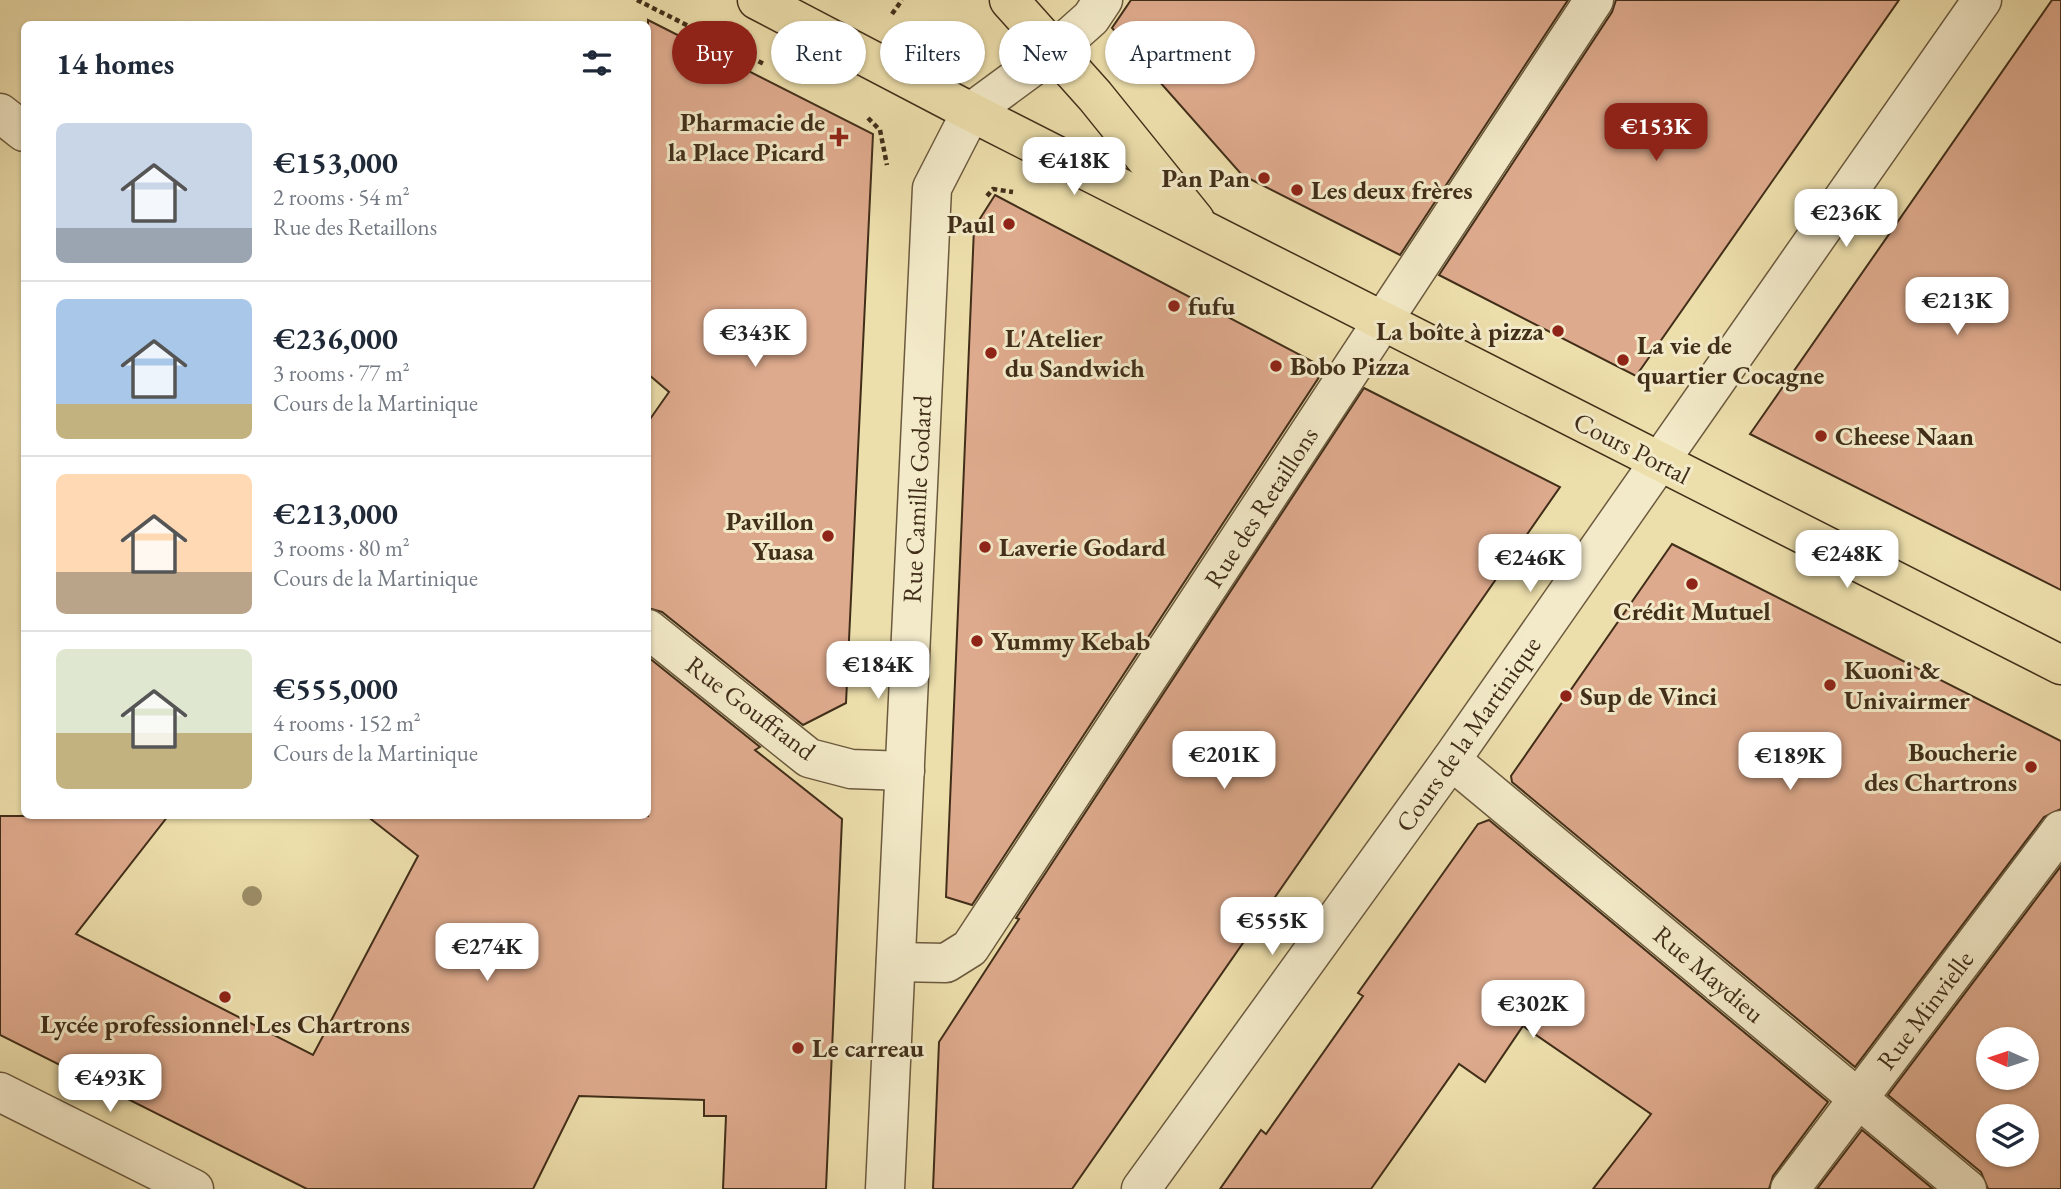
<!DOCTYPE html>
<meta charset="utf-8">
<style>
:root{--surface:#fff;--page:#f6f6f7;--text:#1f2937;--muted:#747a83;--line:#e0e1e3;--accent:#8f2418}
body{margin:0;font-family:"EB Garamond",serif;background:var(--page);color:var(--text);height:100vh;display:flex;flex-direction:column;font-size:26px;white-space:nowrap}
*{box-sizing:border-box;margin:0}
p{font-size:23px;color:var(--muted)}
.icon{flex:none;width:38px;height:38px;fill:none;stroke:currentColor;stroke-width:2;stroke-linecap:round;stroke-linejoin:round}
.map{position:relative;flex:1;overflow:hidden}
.sheet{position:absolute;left:21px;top:21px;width:630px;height:798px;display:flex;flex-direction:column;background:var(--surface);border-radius:10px;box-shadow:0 2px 5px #0004}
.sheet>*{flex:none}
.hud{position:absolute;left:672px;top:21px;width:665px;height:63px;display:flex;gap:14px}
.needle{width:46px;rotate:273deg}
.buttons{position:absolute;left:1976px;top:1027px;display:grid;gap:14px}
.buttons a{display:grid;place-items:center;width:63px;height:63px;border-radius:50%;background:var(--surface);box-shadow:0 2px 5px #0004;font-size:35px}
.price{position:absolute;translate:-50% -60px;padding:0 16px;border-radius:14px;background:#fff;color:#222;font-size:23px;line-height:46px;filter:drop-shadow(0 2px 4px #0008)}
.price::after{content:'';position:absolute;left:50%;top:42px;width:21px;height:16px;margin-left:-10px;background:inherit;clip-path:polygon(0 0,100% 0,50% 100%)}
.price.selected{background:var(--accent);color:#fff}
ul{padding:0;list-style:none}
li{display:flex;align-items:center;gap:21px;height:175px;padding:0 35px}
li+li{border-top:2px solid var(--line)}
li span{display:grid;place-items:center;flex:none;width:196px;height:140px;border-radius:10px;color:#555}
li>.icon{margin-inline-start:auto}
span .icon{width:84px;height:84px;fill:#fffc;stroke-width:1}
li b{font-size:30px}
h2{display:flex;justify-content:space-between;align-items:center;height:84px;padding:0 35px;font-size:30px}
.chip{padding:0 24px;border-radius:32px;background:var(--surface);box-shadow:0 2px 5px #0004;font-size:24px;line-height:63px}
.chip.selected{background:var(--accent);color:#fff}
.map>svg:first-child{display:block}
.building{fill:#deaa8d;stroke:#412e19;stroke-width:2;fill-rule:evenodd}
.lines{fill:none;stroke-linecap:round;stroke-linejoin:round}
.minor-casing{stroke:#6c5a3e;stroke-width:41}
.major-casing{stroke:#412e19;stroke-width:41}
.path{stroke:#412e19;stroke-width:4.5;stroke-dasharray:5 3.5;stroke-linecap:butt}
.minor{stroke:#f3eac9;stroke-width:38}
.major{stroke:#eddfac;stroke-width:38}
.tree{fill:#9c8e67}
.poi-dot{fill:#8f2418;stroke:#f3eac9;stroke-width:2.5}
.labels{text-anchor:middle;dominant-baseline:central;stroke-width:6;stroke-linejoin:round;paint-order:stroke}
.poi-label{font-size:26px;font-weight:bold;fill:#412e19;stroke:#f3eac9;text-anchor:start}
.street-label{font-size:26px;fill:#412e19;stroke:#f3eac9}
</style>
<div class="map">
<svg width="2061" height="1189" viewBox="0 0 2061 1189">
<rect width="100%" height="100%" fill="#eddfac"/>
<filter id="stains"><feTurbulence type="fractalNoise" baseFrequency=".00286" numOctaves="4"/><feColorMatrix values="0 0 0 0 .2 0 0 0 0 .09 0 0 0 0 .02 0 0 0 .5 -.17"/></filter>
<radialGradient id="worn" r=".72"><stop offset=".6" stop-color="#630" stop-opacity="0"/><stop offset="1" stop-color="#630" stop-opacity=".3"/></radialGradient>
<g class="building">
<polygon points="1131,0 1568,0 1400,255 1242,175 1112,28"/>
<polygon points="1616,0 1899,0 1636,376 1439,275 1612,12"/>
<polygon points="2052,0 2061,0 2061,590 1750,434"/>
<polygon points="648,20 873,134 846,703 803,725 662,612 648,608 648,422 669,392 648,374"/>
<polygon points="995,195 1325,368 972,905 946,897 974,228"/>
<polygon points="1364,388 1560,487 1072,1189 933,1189 939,1042 1019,919 1016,918"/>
<polygon points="1672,544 2061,741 2061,809 2044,817 1855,1067 1512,782 1511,776"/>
<polygon points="648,657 760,747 755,750 842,819 826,1189 723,1189 726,1116 704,1116 704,1100 579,1096 533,1189 307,1189 0,1035 0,816 168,816 76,934 313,1055 418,856 367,816 648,816"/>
<polygon points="1489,820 1828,1102 1773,1176 1769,1189 1593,1189 1651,1114 1523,1026 1485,1082 1459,1064 1371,1189 1220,1189 1261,1130 1266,1134 1363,996 1358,993 1478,824"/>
<path d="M 2061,866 L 2061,1189 L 1988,1189 L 1981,1172 L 1888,1095 ZM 1988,1040 L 2026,1040 L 2026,1078 L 1988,1078 ZM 1988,1116 L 2026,1116 L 2026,1155 L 1988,1155 Z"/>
<polygon points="1862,1130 1933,1189 1817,1189"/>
</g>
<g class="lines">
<g class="minor-casing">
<g id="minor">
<polyline points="0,113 24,132"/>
<polyline points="648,629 809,758 851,769 905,771"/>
<polyline points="1451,760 1967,1189"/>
<polyline points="896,962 946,963 970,948 1594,0"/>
<polyline points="0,1092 194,1189"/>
<polyline points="885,1189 932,188 971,112 1054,51 1091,18 1103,0"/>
<polyline points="1141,1189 1451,760 1982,0"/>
<polyline points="1790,1189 2061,830"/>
</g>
</g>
<g class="major-casing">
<g id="major">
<polyline points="757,0 971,112 2061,665"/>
<polyline points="1009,0 1095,96 1195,220"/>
</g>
</g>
<g class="path">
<polyline points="637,0 764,64"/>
<polyline points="892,14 902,0"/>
<polyline points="868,118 880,130 887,165"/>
<polyline points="987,196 993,189 1013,192"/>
</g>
<use href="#minor" class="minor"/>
<use href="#major" class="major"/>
</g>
<circle class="tree" cx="252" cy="896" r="10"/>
<g class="poi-dot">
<path d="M835.5 126.5h7v7h7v7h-7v7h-7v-7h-7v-7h7z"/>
<circle cx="1264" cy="178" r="7"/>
<circle cx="1297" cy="190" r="7"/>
<circle cx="1009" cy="224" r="7"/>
<circle cx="1174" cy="306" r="7"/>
<circle cx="1558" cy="331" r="7"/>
<circle cx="991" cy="353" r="7"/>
<circle cx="1623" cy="360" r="7"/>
<circle cx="1276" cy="366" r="7"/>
<circle cx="1821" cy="436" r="7"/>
<circle cx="828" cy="536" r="7"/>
<circle cx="985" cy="547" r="7"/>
<circle cx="1692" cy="584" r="7"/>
<circle cx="977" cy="641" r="7"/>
<circle cx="1830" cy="685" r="7"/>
<circle cx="1566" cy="696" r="7"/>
<circle cx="2031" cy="767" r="7"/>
<circle cx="225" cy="997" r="7"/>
<circle cx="798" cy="1048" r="7"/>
</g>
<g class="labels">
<g class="poi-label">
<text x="825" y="122" text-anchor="end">Pharmacie de<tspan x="825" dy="30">la Place Picard</tspan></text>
<text x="1250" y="178" text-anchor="end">Pan Pan</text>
<text x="1311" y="190">Les deux frères</text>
<text x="995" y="224" text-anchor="end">Paul</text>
<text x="1188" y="306">fufu</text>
<text x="1544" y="331" text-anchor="end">La boîte à pizza</text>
<text x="1005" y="338">L'Atelier<tspan x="1005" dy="30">du Sandwich</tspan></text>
<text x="1637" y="345">La vie de<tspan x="1637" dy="30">quartier Cocagne</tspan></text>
<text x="1290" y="366">Bobo Pizza</text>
<text x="1835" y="436">Cheese Naan</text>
<text x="814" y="521" text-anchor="end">Pavillon<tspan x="814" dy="30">Yuasa</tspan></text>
<text x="999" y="547">Laverie Godard</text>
<text x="1692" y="611" text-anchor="middle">Crédit Mutuel</text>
<text x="991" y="641">Yummy Kebab</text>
<text x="1844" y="670">Kuoni &amp;<tspan x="1844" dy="30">Univairmer</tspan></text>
<text x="1580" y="696">Sup de Vinci</text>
<text x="2017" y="752" text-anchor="end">Boucherie<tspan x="2017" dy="30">des Chartrons</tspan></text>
<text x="225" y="1024" text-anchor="middle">Lycée professionnel Les Chartrons</text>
<text x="812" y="1048">Le carreau</text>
</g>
<g class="street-label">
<text transform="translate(1632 448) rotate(27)">Cours Portal</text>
<text transform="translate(917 499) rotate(-87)">Rue Camille Godard</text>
<text transform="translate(1261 507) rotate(-57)">Rue des Retaillons</text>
<text transform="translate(751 708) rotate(37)">Rue Gouffrand</text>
<text transform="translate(1468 734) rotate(-55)">Cours de la Martinique</text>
<text transform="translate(1709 974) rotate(40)">Rue Maydieu</text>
<text transform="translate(1925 1010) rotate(-53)">Rue Minvielle</text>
</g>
</g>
<rect width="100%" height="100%" filter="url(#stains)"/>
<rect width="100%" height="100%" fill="url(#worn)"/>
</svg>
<div class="buttons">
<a><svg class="needle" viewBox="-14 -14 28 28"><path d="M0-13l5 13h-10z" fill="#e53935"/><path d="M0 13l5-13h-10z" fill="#747a83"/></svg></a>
<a><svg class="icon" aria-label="layers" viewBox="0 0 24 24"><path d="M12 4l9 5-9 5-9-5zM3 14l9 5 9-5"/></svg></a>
</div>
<b class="price selected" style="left:1656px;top:163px">€153K</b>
<b class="price" style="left:1074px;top:197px">€418K</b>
<b class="price" style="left:1846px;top:249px">€236K</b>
<b class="price" style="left:1957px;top:337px">€213K</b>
<b class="price" style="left:755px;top:369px">€343K</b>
<b class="price" style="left:1847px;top:590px">€248K</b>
<b class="price" style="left:1530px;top:594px">€246K</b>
<b class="price" style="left:878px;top:701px">€184K</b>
<b class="price" style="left:1224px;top:791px">€201K</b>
<b class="price" style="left:1790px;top:792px">€189K</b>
<b class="price" style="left:1272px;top:957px">€555K</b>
<b class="price" style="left:487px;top:983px">€274K</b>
<b class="price" style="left:1533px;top:1040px">€302K</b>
<b class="price" style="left:110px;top:1114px">€493K</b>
<div class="hud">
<a class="chip selected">Buy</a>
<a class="chip">Rent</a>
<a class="chip">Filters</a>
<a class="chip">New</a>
<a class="chip">Apartment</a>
</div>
<section class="sheet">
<h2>14 homes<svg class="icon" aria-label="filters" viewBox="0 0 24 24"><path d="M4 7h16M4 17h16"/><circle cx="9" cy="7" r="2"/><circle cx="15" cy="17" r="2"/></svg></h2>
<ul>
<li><span style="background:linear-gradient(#c9d6e8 75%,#9aa5b1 0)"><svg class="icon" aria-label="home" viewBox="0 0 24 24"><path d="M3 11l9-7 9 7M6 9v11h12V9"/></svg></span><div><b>€153,000</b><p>2 rooms · 54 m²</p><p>Rue des Retaillons</p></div></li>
<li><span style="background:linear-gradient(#a9c7e8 75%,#c2b280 0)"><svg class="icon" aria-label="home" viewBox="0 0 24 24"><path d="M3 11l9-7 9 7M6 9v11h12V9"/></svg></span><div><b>€236,000</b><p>3 rooms · 77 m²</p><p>Cours de la Martinique</p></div></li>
<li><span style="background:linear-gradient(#ffd9b3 70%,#b9a48a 0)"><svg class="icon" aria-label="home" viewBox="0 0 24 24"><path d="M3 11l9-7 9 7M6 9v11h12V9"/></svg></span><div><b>€213,000</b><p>3 rooms · 80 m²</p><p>Cours de la Martinique</p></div></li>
<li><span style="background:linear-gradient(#dfe7d0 60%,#c2b280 0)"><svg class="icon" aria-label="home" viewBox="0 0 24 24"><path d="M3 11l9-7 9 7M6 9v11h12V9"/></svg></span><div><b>€555,000</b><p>4 rooms · 152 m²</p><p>Cours de la Martinique</p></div></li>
</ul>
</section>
</div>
